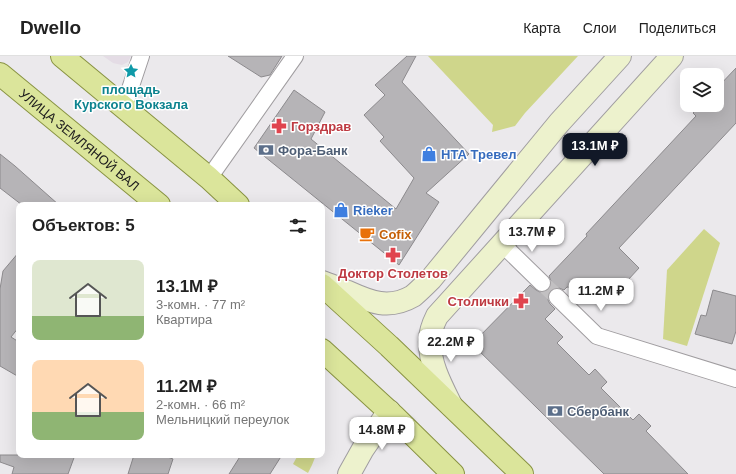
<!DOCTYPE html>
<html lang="ru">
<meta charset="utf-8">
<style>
:root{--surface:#fff;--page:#f6f6f6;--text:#222;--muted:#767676;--line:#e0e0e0;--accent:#111827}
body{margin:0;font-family:Arial,sans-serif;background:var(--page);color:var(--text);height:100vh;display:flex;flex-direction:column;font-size:15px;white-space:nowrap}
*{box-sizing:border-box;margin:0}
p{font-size:13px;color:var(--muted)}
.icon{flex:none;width:22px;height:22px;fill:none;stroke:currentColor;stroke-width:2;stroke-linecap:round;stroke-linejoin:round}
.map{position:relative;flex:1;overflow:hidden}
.details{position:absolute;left:16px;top:146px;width:309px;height:256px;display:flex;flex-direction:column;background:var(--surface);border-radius:8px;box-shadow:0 4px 16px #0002}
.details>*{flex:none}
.tools{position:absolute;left:680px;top:12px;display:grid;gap:8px}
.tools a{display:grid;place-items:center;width:44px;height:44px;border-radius:8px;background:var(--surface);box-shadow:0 4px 16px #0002;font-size:20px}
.price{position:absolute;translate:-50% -34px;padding:0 9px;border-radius:8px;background:#fff;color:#222;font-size:13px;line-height:26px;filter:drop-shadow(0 1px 2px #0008)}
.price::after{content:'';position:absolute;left:50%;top:24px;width:12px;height:9px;margin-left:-6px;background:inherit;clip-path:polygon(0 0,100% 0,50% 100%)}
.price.on{background:var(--accent);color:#fff}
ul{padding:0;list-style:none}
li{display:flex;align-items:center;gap:12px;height:100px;padding:0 16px}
li span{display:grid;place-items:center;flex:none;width:112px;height:80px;border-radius:8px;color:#555}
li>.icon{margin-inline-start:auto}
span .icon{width:48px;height:48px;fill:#fffc;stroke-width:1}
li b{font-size:17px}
h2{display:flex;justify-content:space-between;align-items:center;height:48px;padding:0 16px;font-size:17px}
header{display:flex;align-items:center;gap:24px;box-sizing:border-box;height:56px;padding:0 20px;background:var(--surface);border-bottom:1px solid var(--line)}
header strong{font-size:19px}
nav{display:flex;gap:22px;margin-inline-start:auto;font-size:14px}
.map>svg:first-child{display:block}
.built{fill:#e4dce5}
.green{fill:#cfd68b}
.building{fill:#b6b4b7;stroke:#8c8a8d}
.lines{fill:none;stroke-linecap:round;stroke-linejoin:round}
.street-tunnel{stroke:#c2c0c2;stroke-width:16;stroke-dasharray:16 8;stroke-linecap:butt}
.street-casing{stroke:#a09da0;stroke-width:18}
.secondary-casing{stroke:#a09da0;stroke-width:24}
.primary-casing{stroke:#899343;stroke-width:24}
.street{stroke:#fff;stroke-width:16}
.secondary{stroke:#edf2cd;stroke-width:22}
.primary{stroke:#dbe59b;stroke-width:22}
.labels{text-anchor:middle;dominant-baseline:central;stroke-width:3;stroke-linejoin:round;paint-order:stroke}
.culture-label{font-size:13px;font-weight:bold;fill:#0d838f;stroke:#fff}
.health-label{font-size:13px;font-weight:bold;fill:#be3a42;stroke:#fff;text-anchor:start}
.street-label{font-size:13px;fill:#1c1b1c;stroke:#fff}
.service-label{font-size:13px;font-weight:bold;fill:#4e5e75;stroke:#fff;text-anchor:start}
.shop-label{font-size:13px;font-weight:bold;fill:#366cbe;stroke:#fff;text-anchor:start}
.food-label{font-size:13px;font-weight:bold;fill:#c56008;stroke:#fff;text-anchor:start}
</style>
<header>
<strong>Dwello</strong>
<nav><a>Карта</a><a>Слои</a><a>Поделиться</a></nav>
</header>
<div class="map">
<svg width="736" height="418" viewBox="0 0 736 418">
<rect width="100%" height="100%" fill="#ebe9ec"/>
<polygon class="built" points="103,0 131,0 128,6 122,9 113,7"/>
<g class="green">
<polygon points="428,0 578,0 525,57 515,70 492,76 493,69"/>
<polygon points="704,173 720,187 687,290 663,283 667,214"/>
<polygon points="298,399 316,399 312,409 308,417 293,408"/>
</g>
<g class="building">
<polygon points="228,0 282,0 270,19 261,21"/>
<polygon points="407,0 416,0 402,26 469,98 426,137 439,146 399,209 254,92 294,34 325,56 311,83 396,153 414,122 380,85 384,81 364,59 385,39 375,29"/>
<polygon points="736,12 736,67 619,192 639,212 616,237 567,231 564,234 559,232 554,232 550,235 548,238 548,244 550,248 555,253 545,263 563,281 557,287 589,319 595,313 607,326 601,332 633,364 639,358 651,370 646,375 688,418 604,418 472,288 530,229 536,234 540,236 545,236 549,233 551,230 551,225 549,220 587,180 586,178 696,60 693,57 701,49 717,49 717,32"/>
<polygon points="0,98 15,110 59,149 22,149 0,132"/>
<polygon points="19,196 19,271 11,281 19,286 19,321 0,310 0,233 3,215"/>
<polygon points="713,234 736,240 736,275 732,288 695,278 701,259 706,260"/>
<polygon points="0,399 75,399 68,418 12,418 14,411 0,406"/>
<polygon points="134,399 162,399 173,403 168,418 128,418"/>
<polygon points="241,399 282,399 270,418 229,418"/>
</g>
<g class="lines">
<polyline class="street-tunnel" points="542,227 557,241"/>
<g class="street-casing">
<g id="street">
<polyline points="124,51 141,0"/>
<polyline points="209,122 295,0"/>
<polyline points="502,188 542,227"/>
<polyline points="557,241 597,280 736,323"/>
</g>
</g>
<g class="secondary-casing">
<g id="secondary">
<path d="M 322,226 C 331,229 339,233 348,236 C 370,246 389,254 413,240 C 419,235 425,229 431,223 L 559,67 L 620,0"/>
<path d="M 451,349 C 441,329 429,307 430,284 C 430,276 433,268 437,260 L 672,0"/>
<polyline points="349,418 363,393 389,355"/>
</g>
</g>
<g class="primary-casing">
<g id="primary">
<polyline points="62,0 209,122 238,149"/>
<path id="s1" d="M 0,18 L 159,149"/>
<polyline points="322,229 389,290 522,418"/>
<polyline points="322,294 394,360 453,418"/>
</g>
</g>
<use href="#street" class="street"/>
<use href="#secondary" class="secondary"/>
<use href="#primary" class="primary"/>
</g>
<defs>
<g id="sight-bare" transform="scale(1.2)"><path d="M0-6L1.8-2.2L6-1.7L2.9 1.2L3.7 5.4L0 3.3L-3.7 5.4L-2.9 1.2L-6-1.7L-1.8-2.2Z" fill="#0f9aa8" stroke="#fff" stroke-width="2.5" paint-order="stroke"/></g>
<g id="pharmacy-bare" transform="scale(1.2)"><path d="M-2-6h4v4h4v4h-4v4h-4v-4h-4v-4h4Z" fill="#e0444e" stroke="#fff" stroke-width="2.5" paint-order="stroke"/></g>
<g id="bank-bare" transform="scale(1.2)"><path d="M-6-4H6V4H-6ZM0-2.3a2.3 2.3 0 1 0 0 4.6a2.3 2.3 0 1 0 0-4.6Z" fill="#5c6f8a" stroke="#fff" stroke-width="2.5" paint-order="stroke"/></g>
<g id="shop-bare" transform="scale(1.2)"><path d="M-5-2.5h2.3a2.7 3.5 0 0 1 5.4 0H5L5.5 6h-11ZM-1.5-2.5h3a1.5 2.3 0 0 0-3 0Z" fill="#3f7fe0" stroke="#fff" stroke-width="2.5" paint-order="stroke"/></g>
<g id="cafe-bare" transform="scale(1.2)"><path d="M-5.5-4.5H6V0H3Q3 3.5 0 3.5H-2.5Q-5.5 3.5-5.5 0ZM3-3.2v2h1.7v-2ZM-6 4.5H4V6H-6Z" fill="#e8710a" stroke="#fff" stroke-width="2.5" paint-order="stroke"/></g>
</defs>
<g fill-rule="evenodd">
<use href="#sight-bare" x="131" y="15"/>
<use href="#pharmacy-bare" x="279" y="70"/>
<use href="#bank-bare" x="266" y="94"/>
<use href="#shop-bare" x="429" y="98"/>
<use href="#shop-bare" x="341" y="154"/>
<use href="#cafe-bare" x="367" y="178"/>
<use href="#pharmacy-bare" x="393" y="199"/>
<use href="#pharmacy-bare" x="521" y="245"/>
<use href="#bank-bare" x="555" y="355"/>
</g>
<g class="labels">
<g class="culture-label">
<text x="131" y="33">площадь<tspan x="131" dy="15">Курского Вокзала</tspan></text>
</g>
<g class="health-label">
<text x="291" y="70">Горздрав</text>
<text x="393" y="217" text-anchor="middle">Доктор Столетов</text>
<text x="509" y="245" text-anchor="end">Столички</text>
</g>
<g class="street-label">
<text stroke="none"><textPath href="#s1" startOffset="103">УЛИЦА ЗЕМЛЯНОЙ ВАЛ</textPath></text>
</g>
<g class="service-label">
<text x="278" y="94">Фора-Банк</text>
<text x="567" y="355">Сбербанк</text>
</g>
<g class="shop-label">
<text x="441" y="98">НТА Тревел</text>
<text x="353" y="154">Rieker</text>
</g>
<g class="food-label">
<text x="379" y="178">Cofix</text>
</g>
</g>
</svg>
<div class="tools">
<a><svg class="icon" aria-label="layers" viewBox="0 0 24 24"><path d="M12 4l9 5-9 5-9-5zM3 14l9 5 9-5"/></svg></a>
</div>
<b class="price on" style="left:595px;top:111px">13.1M ₽</b>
<b class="price" style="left:532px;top:197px">13.7M ₽</b>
<b class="price" style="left:601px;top:256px">11.2M ₽</b>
<b class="price" style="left:451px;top:307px">22.2M ₽</b>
<b class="price" style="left:382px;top:395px">14.8M ₽</b>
<section class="details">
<h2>Объектов: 5<svg class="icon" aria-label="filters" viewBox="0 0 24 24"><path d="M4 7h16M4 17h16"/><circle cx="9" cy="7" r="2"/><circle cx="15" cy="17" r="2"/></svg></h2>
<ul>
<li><span style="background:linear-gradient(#dfe7d0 70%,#8fb573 0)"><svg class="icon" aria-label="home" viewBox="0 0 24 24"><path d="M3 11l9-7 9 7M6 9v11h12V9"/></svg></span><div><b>13.1M ₽</b><p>3-комн. · 77 m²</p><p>Квартира</p></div></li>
<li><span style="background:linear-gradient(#ffd9b3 65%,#8fb573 0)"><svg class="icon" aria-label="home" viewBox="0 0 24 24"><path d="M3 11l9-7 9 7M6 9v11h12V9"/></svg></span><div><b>11.2M ₽</b><p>2-комн. · 66 m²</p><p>Мельницкий переулок</p></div></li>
</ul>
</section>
</div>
